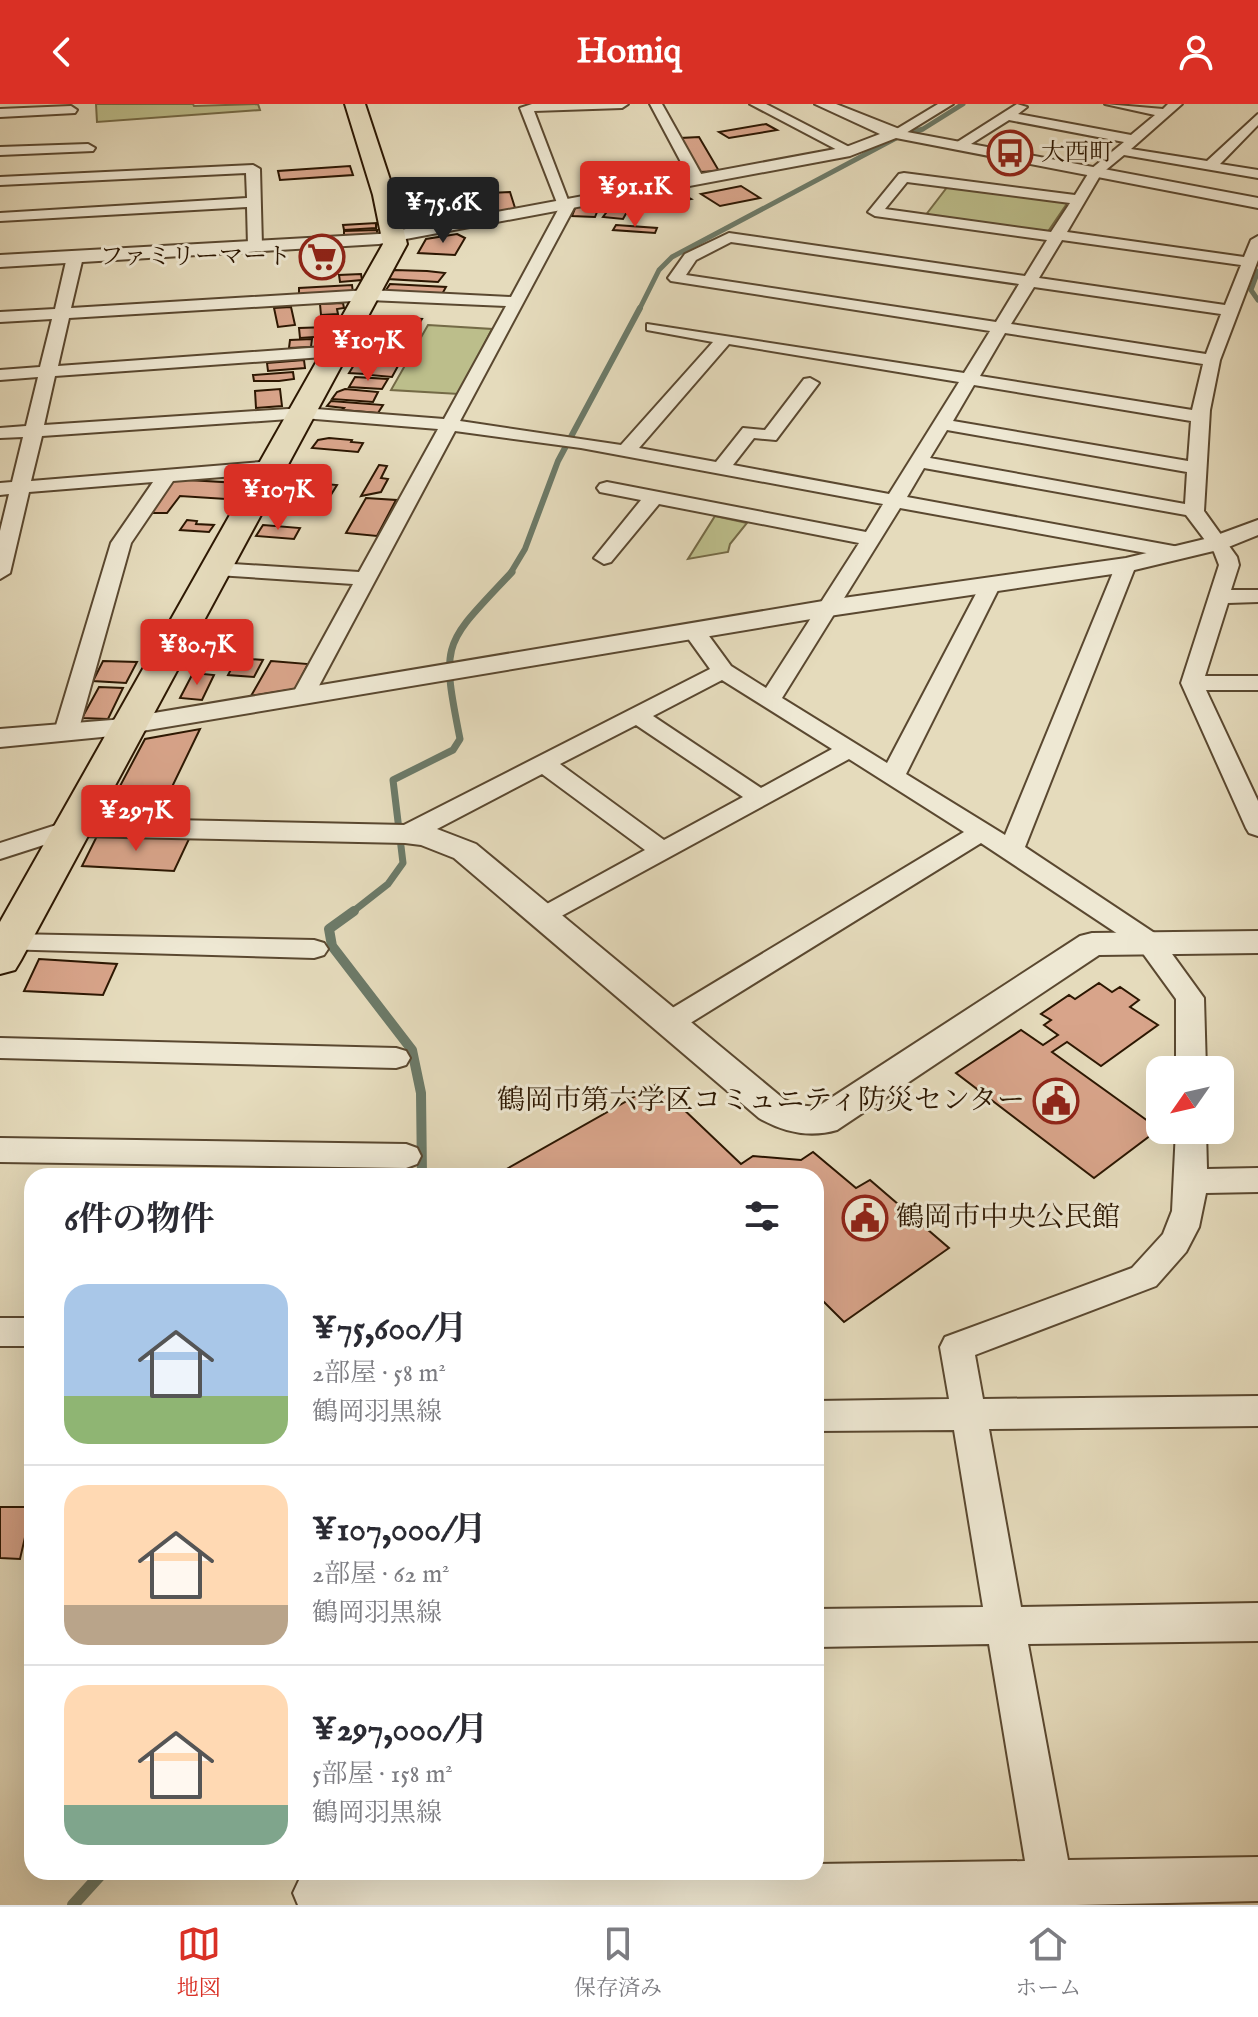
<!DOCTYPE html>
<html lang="ja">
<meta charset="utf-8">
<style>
:root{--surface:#fff;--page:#f2f2f3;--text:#2b2b33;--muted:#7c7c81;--line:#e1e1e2;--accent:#d93025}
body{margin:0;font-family:"IM FELL English","Noto Serif JP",serif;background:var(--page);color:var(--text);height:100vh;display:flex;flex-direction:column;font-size:30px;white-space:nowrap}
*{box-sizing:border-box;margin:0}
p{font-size:26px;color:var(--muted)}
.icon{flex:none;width:44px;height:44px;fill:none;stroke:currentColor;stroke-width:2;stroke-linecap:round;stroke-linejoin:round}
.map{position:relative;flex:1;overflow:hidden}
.panel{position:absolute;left:24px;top:1064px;width:800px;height:712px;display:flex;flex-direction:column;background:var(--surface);border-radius:24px;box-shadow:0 8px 32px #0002}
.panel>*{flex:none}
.needle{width:52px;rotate:236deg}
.controls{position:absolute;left:1146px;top:952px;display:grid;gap:16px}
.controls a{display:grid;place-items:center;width:88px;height:88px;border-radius:16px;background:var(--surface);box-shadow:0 8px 32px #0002;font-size:40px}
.price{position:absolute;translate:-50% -68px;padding:0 18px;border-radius:8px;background:var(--accent);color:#fff;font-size:26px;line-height:52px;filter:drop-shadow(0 2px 4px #0008)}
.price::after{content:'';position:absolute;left:50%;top:48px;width:24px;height:18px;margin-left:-12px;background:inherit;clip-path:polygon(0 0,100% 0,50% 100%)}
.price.active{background:#222;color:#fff}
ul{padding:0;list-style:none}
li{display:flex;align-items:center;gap:24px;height:200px;padding:0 40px}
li+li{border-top:2px solid var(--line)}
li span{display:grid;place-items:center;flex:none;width:224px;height:160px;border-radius:24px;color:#555}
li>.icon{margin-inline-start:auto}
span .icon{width:96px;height:96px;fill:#fffc;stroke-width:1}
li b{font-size:34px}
h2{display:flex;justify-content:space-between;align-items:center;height:96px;padding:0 40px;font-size:34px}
header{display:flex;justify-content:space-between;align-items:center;height:104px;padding:0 40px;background:var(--accent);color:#fff;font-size:36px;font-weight:800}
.tab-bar{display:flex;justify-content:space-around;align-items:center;height:112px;border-top:2px solid var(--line);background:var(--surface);font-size:22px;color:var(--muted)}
.tab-bar a{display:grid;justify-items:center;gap:4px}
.tab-bar .active{color:var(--accent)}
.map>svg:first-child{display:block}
.green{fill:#bcbe8b;stroke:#746a46;stroke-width:2}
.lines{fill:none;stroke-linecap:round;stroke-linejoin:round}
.stream-far4{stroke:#6c7a68;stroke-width:5}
.stream-far3{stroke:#6c7a68;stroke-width:6}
.stream-far2{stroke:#6c7a68;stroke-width:7}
.stream-far1{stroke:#6c7a68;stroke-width:10}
.stream{stroke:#6c7a68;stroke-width:12}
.building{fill:#d8a48a;stroke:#2c1702;stroke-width:2}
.minor-casing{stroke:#5a4830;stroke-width:4}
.tertiary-casing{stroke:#5a4830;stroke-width:4}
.primary-casing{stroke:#2c1702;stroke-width:4}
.minor{fill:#eee8d3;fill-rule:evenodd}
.tertiary{fill:#eee8d3;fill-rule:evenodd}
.primary{fill:#e5dbbc;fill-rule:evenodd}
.labels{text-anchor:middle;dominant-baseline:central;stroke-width:6;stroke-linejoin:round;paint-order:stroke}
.far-poi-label{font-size:24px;fill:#2c1702;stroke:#eee8d3;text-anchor:start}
.poi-label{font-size:28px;fill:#2c1702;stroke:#eee8d3;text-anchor:end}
</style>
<header><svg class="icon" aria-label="back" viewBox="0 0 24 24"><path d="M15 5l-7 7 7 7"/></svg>Homiq<svg class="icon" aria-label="person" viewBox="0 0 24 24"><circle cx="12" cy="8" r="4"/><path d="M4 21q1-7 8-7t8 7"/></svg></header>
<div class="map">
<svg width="1258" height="1801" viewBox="0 0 1258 1801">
<rect width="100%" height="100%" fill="#e5dbbc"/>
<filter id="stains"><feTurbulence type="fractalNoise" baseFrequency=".0025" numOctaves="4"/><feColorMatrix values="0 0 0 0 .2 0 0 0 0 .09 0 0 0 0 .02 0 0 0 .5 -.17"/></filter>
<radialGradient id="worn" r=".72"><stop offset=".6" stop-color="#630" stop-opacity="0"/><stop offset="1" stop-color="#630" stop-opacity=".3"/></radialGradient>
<g class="green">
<polygon points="96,0 193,0 194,2 258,0 260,6 97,18"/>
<polygon points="948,82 1068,98 1047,129 925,112"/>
<polygon points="428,221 492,225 459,290 391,286"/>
<polygon points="715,412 747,419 730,440 728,448 688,455"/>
</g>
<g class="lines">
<g class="stream-far4">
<polyline points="1258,167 1251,186 1258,196"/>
<polyline points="639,206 659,166 672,153 898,33 923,25 963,0"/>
</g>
<polyline class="stream-far3" points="510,470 525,445 558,357 640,204"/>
<path class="stream-far2" d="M 351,809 L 388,780 L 403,759 L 393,676 L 453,646 L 460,635 C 440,535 444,541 512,468"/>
<polyline class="stream-far1" points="354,807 329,825 332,842 412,946 421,989 422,1072"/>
<polyline class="stream" points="73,1801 103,1768"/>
</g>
<g class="building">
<polygon points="766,20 777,26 729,34 719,28"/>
<polygon points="699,33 719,67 700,68 681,34"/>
<polygon points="350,62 353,71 280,76 278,67"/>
<polygon points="607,63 618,86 588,87 582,75 590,74 586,64"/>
<polygon points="741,82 760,94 720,102 701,90"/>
<polygon points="510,88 516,107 496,108 490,89"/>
<polygon points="680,89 691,95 647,103 636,97"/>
<polygon points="576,102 599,103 595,113 572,112"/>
<polygon points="609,105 628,106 623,115 603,113"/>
<polygon points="441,110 445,118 413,121 409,113"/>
<polygon points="376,119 376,124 344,126 343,121"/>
<polygon points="616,121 657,124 655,129 613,126"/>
<polygon points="377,126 377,132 344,133 344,127"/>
<polygon points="457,130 465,134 455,151 418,149 426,135"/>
<polygon points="342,145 344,157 302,160 301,148"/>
<polygon points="394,166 427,167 445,169 438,178 388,175"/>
<polygon points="361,170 362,176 340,178 339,171"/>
<polygon points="390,180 446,183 441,192 384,189"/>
<polygon points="352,181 353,189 299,192 299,184"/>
<polygon points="343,199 344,204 337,205 338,210 321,211 320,200"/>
<polygon points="291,203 295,221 278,223 274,204"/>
<polygon points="378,213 422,215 415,227 368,224"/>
<polygon points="328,223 329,232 300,234 299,224"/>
<polygon points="389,228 405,228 419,229 415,235 386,233"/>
<polygon points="385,234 417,236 408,252 375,249"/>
<polygon points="312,235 311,243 289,244 290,236"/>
<polygon points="382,254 398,255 393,261 398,262 392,273 370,271"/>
<polygon points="304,256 305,264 268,267 267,259"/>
<polygon points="357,256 373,257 365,270 349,269"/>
<polygon points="293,268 294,275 279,277 254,277 253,271"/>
<polygon points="355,273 388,275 382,285 349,283"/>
<polygon points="280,285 282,302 256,304 255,287"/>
<polygon points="345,285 378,288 373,298 332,295 337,288"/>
<polygon points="331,297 383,301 378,309 342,306 344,304 327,302"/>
<polygon points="329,334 352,336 351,338 363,339 358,348 312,344 318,336"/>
<polygon points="379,361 387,362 381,374 388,375 381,388 361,392"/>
<polygon points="192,371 189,376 239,379 226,395 180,392 167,409 148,409 170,376"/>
<polygon points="302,378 337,381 329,394 294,391"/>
<polygon points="366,394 396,396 377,432 346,429"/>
<polygon points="187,416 197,417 196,420 214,421 209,428 180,426"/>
<polygon points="263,421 300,424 294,435 256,432"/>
<polygon points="237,554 263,556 254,573 228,571"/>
<polygon points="103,557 137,558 126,579 93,577"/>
<polygon points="271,557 308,560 295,585 251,592"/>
<polygon points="193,569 214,571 202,596 180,594"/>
<polygon points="99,583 123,584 108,615 82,614"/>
<polygon points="200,625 171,685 120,682 145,635"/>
<polygon points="119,688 176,690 168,710 110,708"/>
<polygon points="98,730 189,735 174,767 82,762"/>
<polygon points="39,855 117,860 103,891 24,887"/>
<polygon points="1099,879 1112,888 1120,883 1139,896 1130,903 1158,921 1101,962 1067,938 1052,948 1159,1025 1094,1074 956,969 1021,926 1043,941 1058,931 1044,921 1051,916 1041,910 1069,891 1075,895"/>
<polygon points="657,980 741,1060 753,1052 801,1056 813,1048 856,1084 870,1076 949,1144 844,1218 824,1198 816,1203 816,1072 496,1071"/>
<polygon points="0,1403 32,1403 20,1455 0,1454"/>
</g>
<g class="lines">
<g class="minor-casing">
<g id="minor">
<path d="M 532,0 L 628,0 L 622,4 L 534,7 L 568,96 L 576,100 L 460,317 L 621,341 L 713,238 L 647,226 L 647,220 L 964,269 L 990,227 L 671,177 L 668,174 L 685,150 L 729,129 L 1025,172 L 1047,136 L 875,112 L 868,108 L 899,70 L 904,69 L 1075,91 L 1091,65 L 1124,38 L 1009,16 L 963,45 L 951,42 L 1017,0 L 1027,3 L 1018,10 L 1131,31 L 1155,11 L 1105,0 L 1163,5 L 1168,0 L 1182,0 L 1131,45 L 1207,57 L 1258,10 L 1258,21 L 1220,60 L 1258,66 L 1258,74 L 1124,51 L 1101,70 L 1067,128 L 1244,153 L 1251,136 L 1258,132 L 1258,156 L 1220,256 L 1210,306 L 1204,407 L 1237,453 L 1239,461 L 1231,486 L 1258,486 L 1258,498 L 1228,499 L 1205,572 L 1258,572 L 1258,586 L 1206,586 L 1258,697 L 1258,732 L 1249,729 L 1246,724 L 1181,579 L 1219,461 L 1214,448 L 1186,411 L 924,364 L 907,393 L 1179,443 L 1189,449 L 1179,455 L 900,404 L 782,594 L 887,659 L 980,482 L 990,476 L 997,478 L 1000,482 L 906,670 L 1005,731 L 1116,461 L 1126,455 L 1133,457 L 1136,461 L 1025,743 L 1159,832 L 1204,894 L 1206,966 L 1176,966 L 1176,895 L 1139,844 L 981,739 L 679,926 L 669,929 L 659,926 L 655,919 L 659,912 L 964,728 L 849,655 L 543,822 L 534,819 L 530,813 L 534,807 L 645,746 L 542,670 L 416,736 L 398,736 L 394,730 L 398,724 L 710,565 L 682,526 L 685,521 L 701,521 L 731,562 L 766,584 L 859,439 L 659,400 L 611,458 L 604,460 L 594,454 L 641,396 L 600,388 L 597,384 L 600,380 L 607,378 L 866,428 L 883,400 L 581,344 L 455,327 L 313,593 L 310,598 L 294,598 L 291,593 L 353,480 L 217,471 L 207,465 L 217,459 L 359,468 L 438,325 L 303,314 L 42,332 L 31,377 L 273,357 L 282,363 L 273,369 L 173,377 L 131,439 L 78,628 L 74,633 L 58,633 L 54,628 L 111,439 L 153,378 L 29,388 L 10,469 L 0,475 L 0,427 L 9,390 L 0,391 L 0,379 L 12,378 L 23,333 L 0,334 L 0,324 L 26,322 L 38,273 L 0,276 L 0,266 L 40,263 L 52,215 L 0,218 L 0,208 L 55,205 L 67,153 L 75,148 L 83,153 L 71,204 L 369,186 L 511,193 L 559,104 L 520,4 ZM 907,78 L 1070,99 L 1051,128 L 885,105 ZM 1062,136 L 1241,161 L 1225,201 L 1039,174 ZM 731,138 L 1019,180 L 996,218 L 686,171 L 696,156 ZM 1034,183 L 1221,210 L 1206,250 L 1011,220 ZM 369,196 L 506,202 L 444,315 L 303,304 L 44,321 L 55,272 L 337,252 L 345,247 L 337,242 L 58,262 L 69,214 ZM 1005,229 L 1203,260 L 1192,306 L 980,272 ZM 729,240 L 959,278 L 889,390 L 733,361 L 754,334 L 776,336 L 819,279 L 810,274 L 804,275 L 765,326 L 743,324 L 716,358 L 639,344 ZM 974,281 L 1191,317 L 1188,357 L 953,317 ZM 947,326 L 1187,368 L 1185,400 L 930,354 ZM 722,576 L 832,645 L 761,684 L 653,612 ZM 636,621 L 743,693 L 664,736 L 560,660 Z"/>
<polygon points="650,0 662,0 704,75 702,78 690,75"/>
<polygon points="750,0 766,0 857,47 845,50"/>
<polygon points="938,0 953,0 901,32 890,29"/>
<polygon points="71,2 77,6 75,9 0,13 0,5"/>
<polygon points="88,40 95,44 93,47 0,51 0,43"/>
<polygon points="253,61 260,65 262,142 255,146 248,142 247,103 0,117 0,109 247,94 246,69 0,81 0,73"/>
<polygon points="75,715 84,718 87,723 84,728 0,755 0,739"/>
<polygon points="10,830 314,836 324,839 328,845 324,851 314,854 0,845 0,833"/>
<polygon points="0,934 396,944 406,947 410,954 406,961 396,964 0,954"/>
<polygon points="1176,1026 1206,1026 1207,1065 1258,1064 1258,1088 1206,1089 1199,1123 1186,1148 1156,1182 975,1251 983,1295 1258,1292 1258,1322 989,1325 1021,1503 1258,1499 1258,1537 1028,1540 1068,1756 1258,1753 1258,1797 1076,1801 298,1801 293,1789 300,1774 313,1768 816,1768 816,1760 1025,1757 989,1540 816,1543 816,1505 983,1503 954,1326 816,1327 816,1297 949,1295 940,1243 945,1233 1132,1164 1163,1130 1172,1107"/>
<polygon points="0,1034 406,1040 417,1044 421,1052 417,1060 406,1064 0,1058"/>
<rect x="0" y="1214" width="32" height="28"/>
</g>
</g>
<g class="tertiary-casing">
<g id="tertiary">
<polygon points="815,0 836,0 907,28 1258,94 1258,104 896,34 850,52 379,140 0,163 0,151 379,130 846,43 880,30"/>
<polygon points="1258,416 1258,431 1226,444 1126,468 829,512 112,632 0,643 0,625 112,616 829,496 1126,454 1209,434"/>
<path d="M 75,714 L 405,721 L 437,725 L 476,740 L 785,996 L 797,1001 L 817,1003 L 1080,832 L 1092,829 L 1258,827 L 1258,849 L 1099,851 L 837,1026 C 810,1034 783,1028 759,1014 L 454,754 L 421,741 L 405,739 L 75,732 L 64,730 L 60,723 L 64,716 Z"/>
</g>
</g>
<g class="primary-casing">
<polygon id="primary" points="345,0 365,0 395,91 407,140 21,856 15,866 0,870 0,818 383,140 373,91"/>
</g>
<use href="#minor" class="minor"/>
<use href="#tertiary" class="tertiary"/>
<use href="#primary" class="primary"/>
</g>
<defs>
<g id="bus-ring" transform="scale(2.3)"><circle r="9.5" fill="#eee8d3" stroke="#8f2418" stroke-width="1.5"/><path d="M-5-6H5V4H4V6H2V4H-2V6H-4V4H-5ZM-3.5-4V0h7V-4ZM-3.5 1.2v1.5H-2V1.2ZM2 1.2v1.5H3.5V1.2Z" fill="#8f2418"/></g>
<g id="supermarket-ring" transform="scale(2.3)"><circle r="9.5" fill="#eee8d3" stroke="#8f2418" stroke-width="1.5"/><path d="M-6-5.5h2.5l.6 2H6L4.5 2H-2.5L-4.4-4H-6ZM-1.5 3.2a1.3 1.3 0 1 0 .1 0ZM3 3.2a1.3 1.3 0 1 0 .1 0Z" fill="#8f2418"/></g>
<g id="civic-ring" transform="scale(2.3)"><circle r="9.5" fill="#eee8d3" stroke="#8f2418" stroke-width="1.5"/><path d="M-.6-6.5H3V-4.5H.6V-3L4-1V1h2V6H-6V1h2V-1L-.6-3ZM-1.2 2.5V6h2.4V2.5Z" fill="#8f2418"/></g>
</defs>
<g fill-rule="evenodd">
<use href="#bus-ring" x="1010" y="49"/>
<use href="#supermarket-ring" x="322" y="153"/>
<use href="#civic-ring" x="1056" y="997"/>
<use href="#civic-ring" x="865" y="1114"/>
</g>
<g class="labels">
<g class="far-poi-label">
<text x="1041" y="49">大西町</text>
<text x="291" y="153" text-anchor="end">ファミリーマート</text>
</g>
<g class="poi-label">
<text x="1025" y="997">鶴岡市第六学区コミュニティ防災センター</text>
<text x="896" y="1114" text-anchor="start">鶴岡市中央公民館</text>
</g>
</g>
<rect width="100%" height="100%" filter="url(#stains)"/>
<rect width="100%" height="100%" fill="url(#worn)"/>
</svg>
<div class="controls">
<a><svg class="needle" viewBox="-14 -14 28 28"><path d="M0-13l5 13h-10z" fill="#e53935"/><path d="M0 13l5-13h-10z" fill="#7c7c81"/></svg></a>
</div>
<b class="price" style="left:635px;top:125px">¥91.1K</b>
<b class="price active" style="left:443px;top:141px">¥75.6K</b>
<b class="price" style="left:368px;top:279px">¥107K</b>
<b class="price" style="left:278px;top:428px">¥107K</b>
<b class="price" style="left:197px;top:583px">¥80.7K</b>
<b class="price" style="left:136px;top:749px">¥297K</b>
<section class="panel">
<h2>6件の物件<svg class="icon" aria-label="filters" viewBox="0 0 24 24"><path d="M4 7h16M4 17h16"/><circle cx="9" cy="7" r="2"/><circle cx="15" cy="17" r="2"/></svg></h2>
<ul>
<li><span style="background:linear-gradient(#a9c7e8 70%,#8fb573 0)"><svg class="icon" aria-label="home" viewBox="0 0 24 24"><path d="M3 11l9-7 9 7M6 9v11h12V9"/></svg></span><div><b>¥75,600/月</b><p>2部屋 · 58 m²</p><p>鶴岡羽黒線</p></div></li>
<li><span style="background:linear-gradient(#ffd9b3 75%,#b9a48a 0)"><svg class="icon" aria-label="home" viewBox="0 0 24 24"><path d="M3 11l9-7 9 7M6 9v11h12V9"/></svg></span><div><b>¥107,000/月</b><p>2部屋 · 62 m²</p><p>鶴岡羽黒線</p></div></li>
<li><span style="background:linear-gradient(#ffd9b3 75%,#7fa58c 0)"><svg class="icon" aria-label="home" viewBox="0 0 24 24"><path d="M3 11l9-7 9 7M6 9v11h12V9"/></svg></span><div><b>¥297,000/月</b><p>5部屋 · 158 m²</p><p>鶴岡羽黒線</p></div></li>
</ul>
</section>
</div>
<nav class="tab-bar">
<a class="active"><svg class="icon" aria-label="map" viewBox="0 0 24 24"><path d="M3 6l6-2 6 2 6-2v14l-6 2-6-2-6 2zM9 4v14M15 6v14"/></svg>地図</a>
<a><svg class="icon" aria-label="saved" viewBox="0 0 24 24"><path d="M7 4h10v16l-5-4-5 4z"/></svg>保存済み</a>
<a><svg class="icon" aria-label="home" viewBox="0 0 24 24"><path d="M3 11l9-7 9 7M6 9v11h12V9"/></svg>ホーム</a>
</nav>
